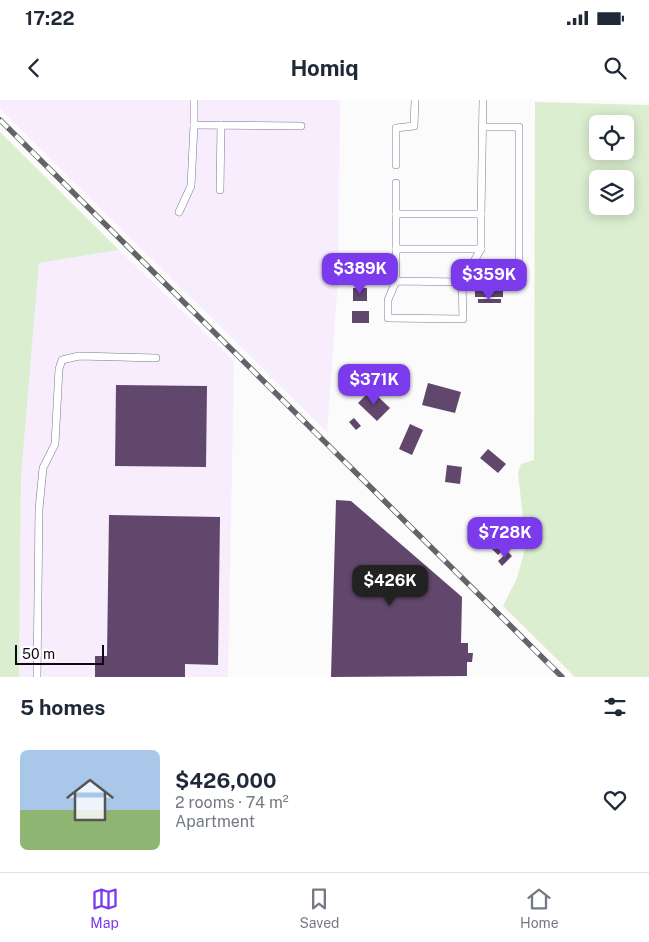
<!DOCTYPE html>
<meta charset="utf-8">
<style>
:root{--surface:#fff;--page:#f2f2f3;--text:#1f2937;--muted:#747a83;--line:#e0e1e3;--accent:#7c3aed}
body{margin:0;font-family:"Public Sans",sans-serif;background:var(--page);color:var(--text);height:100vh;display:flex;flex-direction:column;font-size:19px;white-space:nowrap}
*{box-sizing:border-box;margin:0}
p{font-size:16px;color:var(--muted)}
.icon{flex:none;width:28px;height:28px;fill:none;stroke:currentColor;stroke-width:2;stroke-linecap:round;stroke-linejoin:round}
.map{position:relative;height:577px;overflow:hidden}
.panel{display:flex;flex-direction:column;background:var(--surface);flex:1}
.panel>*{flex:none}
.buttons{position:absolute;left:589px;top:15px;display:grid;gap:10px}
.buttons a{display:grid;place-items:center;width:45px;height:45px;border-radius:8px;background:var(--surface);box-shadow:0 2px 12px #0003;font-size:25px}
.scale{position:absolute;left:15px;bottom:12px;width:89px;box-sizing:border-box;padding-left:5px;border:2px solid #0c0915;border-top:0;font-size:14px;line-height:18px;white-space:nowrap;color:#0c0915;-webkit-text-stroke:4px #fff;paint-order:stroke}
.price{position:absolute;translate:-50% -42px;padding:0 11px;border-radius:10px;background:var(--accent);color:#fff;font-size:16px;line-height:32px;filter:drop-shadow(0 1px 2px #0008)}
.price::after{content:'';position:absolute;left:50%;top:30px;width:15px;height:11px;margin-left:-8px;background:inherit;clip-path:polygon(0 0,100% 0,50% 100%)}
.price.current{background:#222;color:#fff}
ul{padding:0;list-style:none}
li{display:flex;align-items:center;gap:15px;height:125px;padding:0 20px}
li+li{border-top:1px solid var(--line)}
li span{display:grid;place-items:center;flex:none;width:140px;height:100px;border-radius:8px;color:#555}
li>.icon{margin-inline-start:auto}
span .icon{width:60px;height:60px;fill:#fffc;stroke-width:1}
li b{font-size:21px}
h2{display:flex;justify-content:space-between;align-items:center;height:60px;padding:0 20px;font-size:21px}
.status{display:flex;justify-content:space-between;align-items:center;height:35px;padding:0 25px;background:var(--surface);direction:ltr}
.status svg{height:14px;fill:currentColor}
header{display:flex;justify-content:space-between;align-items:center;height:65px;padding:0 20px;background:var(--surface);font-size:22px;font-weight:700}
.menu{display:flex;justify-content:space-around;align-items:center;height:70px;border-top:1px solid var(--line);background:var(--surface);font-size:14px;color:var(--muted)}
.menu a{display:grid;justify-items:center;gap:2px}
.menu .current{color:var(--accent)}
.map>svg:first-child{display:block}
.commercial{fill:#f7edfd}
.green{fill:#dbeed0;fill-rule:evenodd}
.building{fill:#61476b}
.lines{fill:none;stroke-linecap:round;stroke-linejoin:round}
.service-casing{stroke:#7c7797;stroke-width:8}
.service{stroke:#fff;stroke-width:7}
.rail-casing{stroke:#64636a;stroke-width:5.5}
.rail{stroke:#fff;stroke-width:4;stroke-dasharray:11;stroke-linecap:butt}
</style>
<div class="status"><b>17:22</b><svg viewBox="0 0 49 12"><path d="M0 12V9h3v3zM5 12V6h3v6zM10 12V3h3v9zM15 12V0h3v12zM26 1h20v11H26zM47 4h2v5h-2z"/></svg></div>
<header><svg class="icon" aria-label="back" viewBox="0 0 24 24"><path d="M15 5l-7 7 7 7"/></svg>Homiq<svg class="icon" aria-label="search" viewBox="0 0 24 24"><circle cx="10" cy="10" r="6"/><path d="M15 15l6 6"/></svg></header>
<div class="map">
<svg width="649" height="577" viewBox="0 0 649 577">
<rect width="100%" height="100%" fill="#fbfbfb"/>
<g class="commercial">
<polygon points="0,0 340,0 338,179 327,332 0,9"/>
<polygon points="119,150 234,261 228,577 19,577 21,377 39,163"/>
</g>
<g class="green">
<path d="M 535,2 L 649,5 L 649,577 L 575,577 L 503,506 L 517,478 L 526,445 L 518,373 L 521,364 L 534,360 ZM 598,24 L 625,24 L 625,51 L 598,51 ZM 598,79 L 625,79 L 625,106 L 598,106 Z"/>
<polygon points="0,32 119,150 39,163 21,377 19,577 0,577"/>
</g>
<g class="building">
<rect x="475" y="183" width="28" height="14"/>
<rect x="353" y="188" width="14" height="13"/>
<rect x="478" y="199" width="23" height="4"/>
<rect x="352" y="211" width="17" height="12"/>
<polygon points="428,283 461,292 455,313 422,305"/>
<polygon points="116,285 207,286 206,367 115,366"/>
<polygon points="371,290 390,308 377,321 358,303"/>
<polygon points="354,318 361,326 356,330 349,322"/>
<polygon points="410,324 423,330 412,355 399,349"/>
<polygon points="488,349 506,364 498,373 480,358"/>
<polygon points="447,365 462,367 460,384 445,382"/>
<polygon points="336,400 351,401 462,497 461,543 468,543 468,553 473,553 472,562 467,562 467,576 331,577"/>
<polygon points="109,415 220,417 218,565 185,564 185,577 95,577 95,556 107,556"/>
<polygon points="492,439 503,450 498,455 487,444"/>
<polygon points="508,452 512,456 502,466 498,461"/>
</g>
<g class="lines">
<g class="service-casing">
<g id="service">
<polyline points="194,0 194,25 301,26"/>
<polyline points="396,65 396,28 414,26 415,0"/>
<polyline points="396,83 396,114 481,114 483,0"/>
<polyline points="220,90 221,25"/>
<polyline points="179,112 191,86 194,25"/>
<polyline points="396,114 396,181 388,200 388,218 463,219 462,182 396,181"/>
<polyline points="396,149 481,149 481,114"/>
<polyline points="472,164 519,164 519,27 483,27"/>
<polyline points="462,182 481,149"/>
<polyline points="37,577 39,409 43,368 55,344 59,269 62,260 79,256 156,258"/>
</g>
</g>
<use href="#service" class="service"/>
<g class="rail-casing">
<polyline id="rail" points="0,20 562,577"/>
</g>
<use href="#rail" class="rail"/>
</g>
</svg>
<div class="buttons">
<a><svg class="icon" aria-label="locate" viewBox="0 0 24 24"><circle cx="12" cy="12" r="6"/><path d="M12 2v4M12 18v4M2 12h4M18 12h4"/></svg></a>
<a><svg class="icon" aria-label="layers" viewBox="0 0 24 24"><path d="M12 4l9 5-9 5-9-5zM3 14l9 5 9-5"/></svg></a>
</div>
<div class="scale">50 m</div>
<b class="price" style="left:360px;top:195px">$389K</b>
<b class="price" style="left:489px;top:201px">$359K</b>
<b class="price" style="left:374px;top:306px">$371K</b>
<b class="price" style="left:505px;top:459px">$728K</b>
<b class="price current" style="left:390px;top:507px">$426K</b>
</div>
<section class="panel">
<h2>5 homes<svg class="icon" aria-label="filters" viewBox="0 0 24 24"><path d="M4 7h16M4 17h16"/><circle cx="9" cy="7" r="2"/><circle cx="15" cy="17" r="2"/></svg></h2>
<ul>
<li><span style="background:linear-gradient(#a9c7e8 60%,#8fb573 0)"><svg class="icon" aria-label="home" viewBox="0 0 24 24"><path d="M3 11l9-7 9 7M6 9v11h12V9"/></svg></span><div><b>$426,000</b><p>2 rooms · 74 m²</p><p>Apartment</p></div><svg class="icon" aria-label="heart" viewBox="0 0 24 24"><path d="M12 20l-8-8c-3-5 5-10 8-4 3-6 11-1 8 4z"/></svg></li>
</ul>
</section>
<nav class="menu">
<a class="current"><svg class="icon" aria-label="map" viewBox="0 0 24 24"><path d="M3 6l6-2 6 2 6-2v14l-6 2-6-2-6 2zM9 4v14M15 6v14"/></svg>Map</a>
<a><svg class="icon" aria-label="saved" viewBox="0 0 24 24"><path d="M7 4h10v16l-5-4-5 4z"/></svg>Saved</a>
<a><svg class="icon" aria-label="home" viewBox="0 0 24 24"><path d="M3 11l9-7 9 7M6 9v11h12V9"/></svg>Home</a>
</nav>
